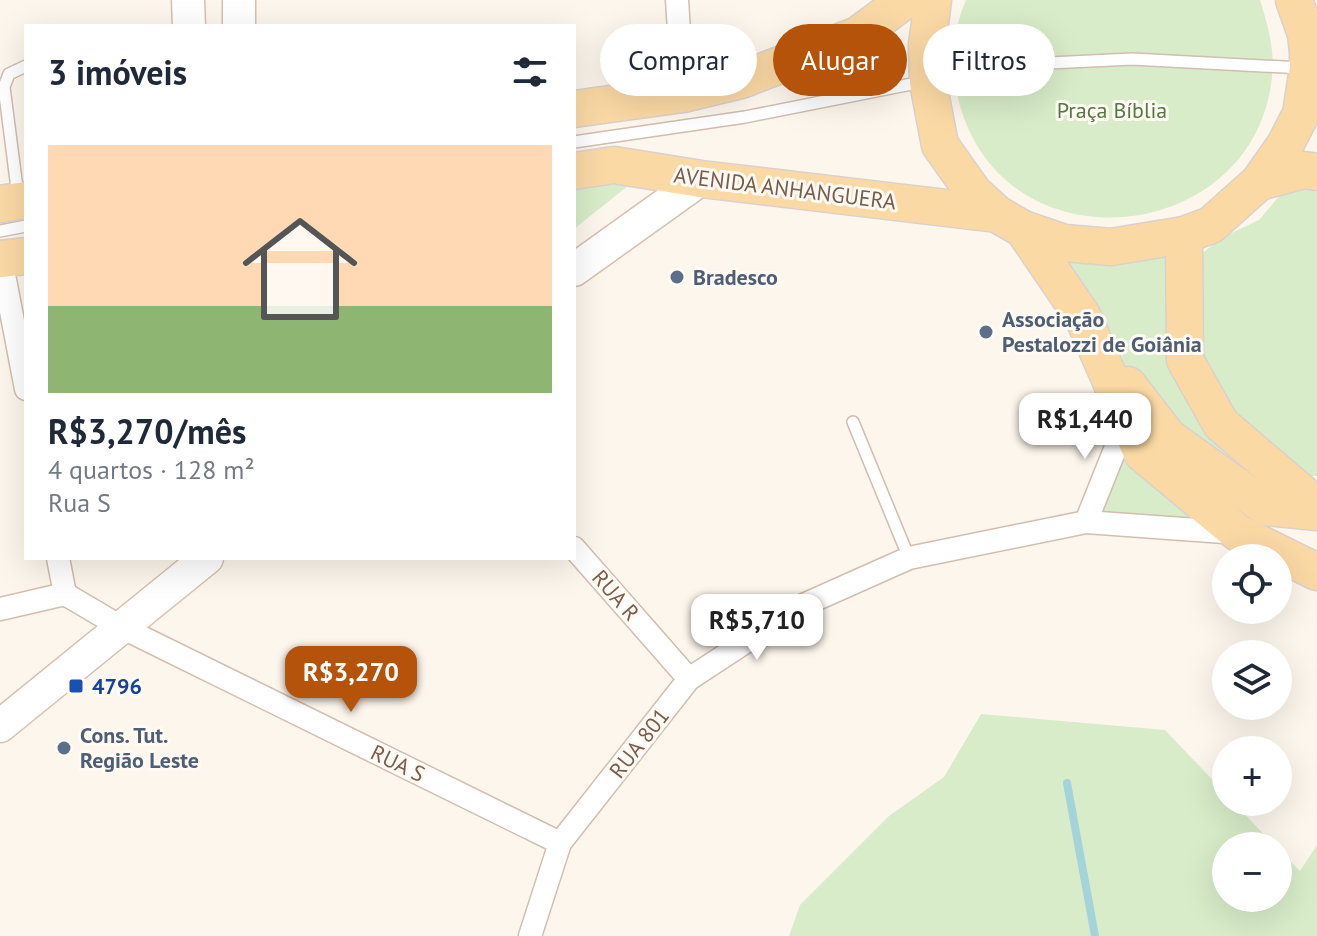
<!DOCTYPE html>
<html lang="pt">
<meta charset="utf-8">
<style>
:root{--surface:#fff;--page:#f2f2f3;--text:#1f2937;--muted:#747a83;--accent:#b45309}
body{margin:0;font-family:"PT Sans",sans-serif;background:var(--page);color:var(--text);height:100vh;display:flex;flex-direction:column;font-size:30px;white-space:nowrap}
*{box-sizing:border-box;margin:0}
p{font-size:26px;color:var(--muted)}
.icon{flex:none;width:44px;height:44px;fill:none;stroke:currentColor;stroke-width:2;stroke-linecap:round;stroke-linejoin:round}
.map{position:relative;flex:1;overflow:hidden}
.drawer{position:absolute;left:24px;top:24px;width:552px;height:536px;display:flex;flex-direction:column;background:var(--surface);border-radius:0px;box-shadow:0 8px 32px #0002}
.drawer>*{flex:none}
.top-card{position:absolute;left:600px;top:24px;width:596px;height:72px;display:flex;gap:16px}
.buttons{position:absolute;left:1212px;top:544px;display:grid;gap:16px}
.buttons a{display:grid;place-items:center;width:80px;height:80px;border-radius:50%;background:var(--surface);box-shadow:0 8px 32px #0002;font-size:40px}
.price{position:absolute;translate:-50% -68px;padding:0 18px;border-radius:16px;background:#fff;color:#222;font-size:26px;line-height:52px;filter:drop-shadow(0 2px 4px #0008)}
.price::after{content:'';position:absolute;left:50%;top:48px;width:24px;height:18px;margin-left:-12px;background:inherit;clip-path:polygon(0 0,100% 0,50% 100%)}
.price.selected{background:var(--accent);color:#fff}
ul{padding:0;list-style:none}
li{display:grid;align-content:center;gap:16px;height:424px;padding:0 24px}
li span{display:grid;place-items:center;height:248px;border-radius:0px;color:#555}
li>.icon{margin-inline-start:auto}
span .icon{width:144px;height:144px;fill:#fffc;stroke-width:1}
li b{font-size:34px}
h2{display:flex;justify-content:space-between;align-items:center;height:96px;padding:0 24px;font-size:34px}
.tag{padding:0 28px;border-radius:36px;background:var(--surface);box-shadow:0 8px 32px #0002;font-size:28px;line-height:72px}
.tag.selected{background:var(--accent);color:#fff}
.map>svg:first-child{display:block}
.green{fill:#d8ecc9}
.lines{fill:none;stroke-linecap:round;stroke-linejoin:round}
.stream{stroke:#a5d3da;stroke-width:8}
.lane-casing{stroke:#d1beb0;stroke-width:14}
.street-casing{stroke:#d1beb0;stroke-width:25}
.secondary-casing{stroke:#d6c0b0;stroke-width:35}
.primary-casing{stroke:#dad1cd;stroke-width:39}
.lane{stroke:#fff;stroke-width:11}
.street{stroke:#fff;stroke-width:22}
.secondary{stroke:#fff;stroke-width:32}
.primary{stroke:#fbd9a5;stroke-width:36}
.service-dot{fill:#5c6f8a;stroke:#fffaf3;stroke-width:3}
.transit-dot{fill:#1a4fb4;stroke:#fffaf3;stroke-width:3}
.labels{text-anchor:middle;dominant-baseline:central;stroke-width:6;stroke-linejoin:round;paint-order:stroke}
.park-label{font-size:22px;fill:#537a41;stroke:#fffaf3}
.street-label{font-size:22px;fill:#7a5c4d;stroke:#fffaf3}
.service-label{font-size:22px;font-weight:bold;fill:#4e5e75;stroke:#fffaf3;text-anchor:start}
.transit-label{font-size:22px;font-weight:bold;fill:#164399;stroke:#fffaf3;text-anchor:start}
</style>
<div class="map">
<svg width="1317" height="936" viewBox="0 0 1317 936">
<rect width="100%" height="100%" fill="#fdf6ec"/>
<g class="green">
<path d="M 966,0 L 1260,0 C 1268,26 1275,50 1272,77 C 1255,243 1013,271 962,112 C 950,74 950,37 966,0 Z"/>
<polygon points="603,178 629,185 574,229 574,180"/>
<polygon points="1317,185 1317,476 1307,476 1235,418 1194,359 1194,284 1204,252 1221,238 1259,220 1280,195"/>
<polygon points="1026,231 1169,246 1182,360 1292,488 1240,483 1136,395 1115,338 1083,315"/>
<polygon points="1123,446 1221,526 1098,514"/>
<polygon points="981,714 1165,730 1226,794 1226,802 1233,802 1275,846 1226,846 1226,898 1278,898 1278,849 1300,871 1317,845 1317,936 789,936 800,905 889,816 944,777"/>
</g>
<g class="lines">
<polyline class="stream" points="1067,783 1095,936"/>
<g class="lane-casing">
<g id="lane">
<polyline points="939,41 949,59 967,73"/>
<polyline points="574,142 745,117 967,73 1029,64 1132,59 1302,68"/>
<polyline points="18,196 4,87 9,74 26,66"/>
<polyline points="0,231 26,226"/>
<polyline points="853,422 909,558"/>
</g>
</g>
<g class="street-casing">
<g id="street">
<polyline points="677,0 683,94"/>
<polyline points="1,259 26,389"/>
<polyline points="1086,522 1128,417"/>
<polyline points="574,548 689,679"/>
<polyline points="58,558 65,594"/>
<polyline points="65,594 121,627 560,843"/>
<polyline points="0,609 65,594"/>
<polyline points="530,936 560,843 689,679 799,607 909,558 1086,522 1238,533"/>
</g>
</g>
<g class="secondary-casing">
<g id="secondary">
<polyline points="188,0 189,26"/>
<polyline points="239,0 239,26"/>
<polyline points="574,270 701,179"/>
<polyline points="0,726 207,558"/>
</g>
</g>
<g class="primary-casing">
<g id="primary">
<polyline points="933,0 927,45 928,82 940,145 974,193 997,214 1023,229 1064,243 1111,247 1184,235 1211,225 1259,182 1285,145 1301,114 1308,68 1308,52 1306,34 1294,0"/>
<polyline points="574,109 683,94 741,80 858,35 905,0"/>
<polyline points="574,171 614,165 701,179 997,214"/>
<polyline points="1259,182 1304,170 1317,172"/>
<polyline points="0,204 26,200"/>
<polyline points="1023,229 1083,317 1142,453 1238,533 1317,572"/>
<polyline points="1184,235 1185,360 1221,424 1317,506"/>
<polyline points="0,259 26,256"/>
<polyline points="1128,385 1169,438 1266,507 1317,512"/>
</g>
</g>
<use href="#lane" class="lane"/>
<use href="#street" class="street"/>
<use href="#secondary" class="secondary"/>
<use href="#primary" class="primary"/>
</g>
<g class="service-dot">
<circle cx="677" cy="277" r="8"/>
<circle cx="986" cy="332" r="8"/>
<circle cx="64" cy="748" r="8"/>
</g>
<rect class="transit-dot" x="68" y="678" width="16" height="16" rx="4"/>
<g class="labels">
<g class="park-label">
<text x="1112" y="110">Praça Bíblia</text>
</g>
<g class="street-label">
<text transform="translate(785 188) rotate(7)">AVENIDA ANHANGUERA</text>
<text transform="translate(616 595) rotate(49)">RUA R</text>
<text transform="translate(639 743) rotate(-52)">RUA 801</text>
<text transform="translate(398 763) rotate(26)">RUA S</text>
</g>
<g class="service-label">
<text x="693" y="277">Bradesco</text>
<text x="1002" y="319">Associação<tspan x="1002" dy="25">Pestalozzi de Goiânia</tspan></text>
<text x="80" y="735">Cons. Tut.<tspan x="80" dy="25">Região Leste</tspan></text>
</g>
<g class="transit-label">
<text x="92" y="686">4796</text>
</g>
</g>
</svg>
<div class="buttons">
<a><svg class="icon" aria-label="locate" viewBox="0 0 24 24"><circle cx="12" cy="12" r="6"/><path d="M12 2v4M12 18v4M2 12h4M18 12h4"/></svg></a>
<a><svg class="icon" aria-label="layers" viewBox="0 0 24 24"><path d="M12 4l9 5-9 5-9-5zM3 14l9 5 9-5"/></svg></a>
<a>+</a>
<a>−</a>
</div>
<b class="price" style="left:1085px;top:461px">R$1,440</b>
<b class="price" style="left:757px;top:662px">R$5,710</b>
<b class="price selected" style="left:351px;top:714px">R$3,270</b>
<div class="top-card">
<a class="tag">Comprar</a>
<a class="tag selected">Alugar</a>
<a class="tag">Filtros</a>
</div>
<section class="drawer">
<h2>3 imóveis<svg class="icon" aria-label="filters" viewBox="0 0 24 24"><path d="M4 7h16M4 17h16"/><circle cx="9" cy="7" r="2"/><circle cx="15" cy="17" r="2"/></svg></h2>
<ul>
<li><span style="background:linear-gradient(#ffd9b3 65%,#8fb573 0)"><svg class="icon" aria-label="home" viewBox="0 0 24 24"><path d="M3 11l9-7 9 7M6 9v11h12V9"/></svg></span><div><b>R$3,270/mês</b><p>4 quartos · 128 m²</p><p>Rua S</p></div></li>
</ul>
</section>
</div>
